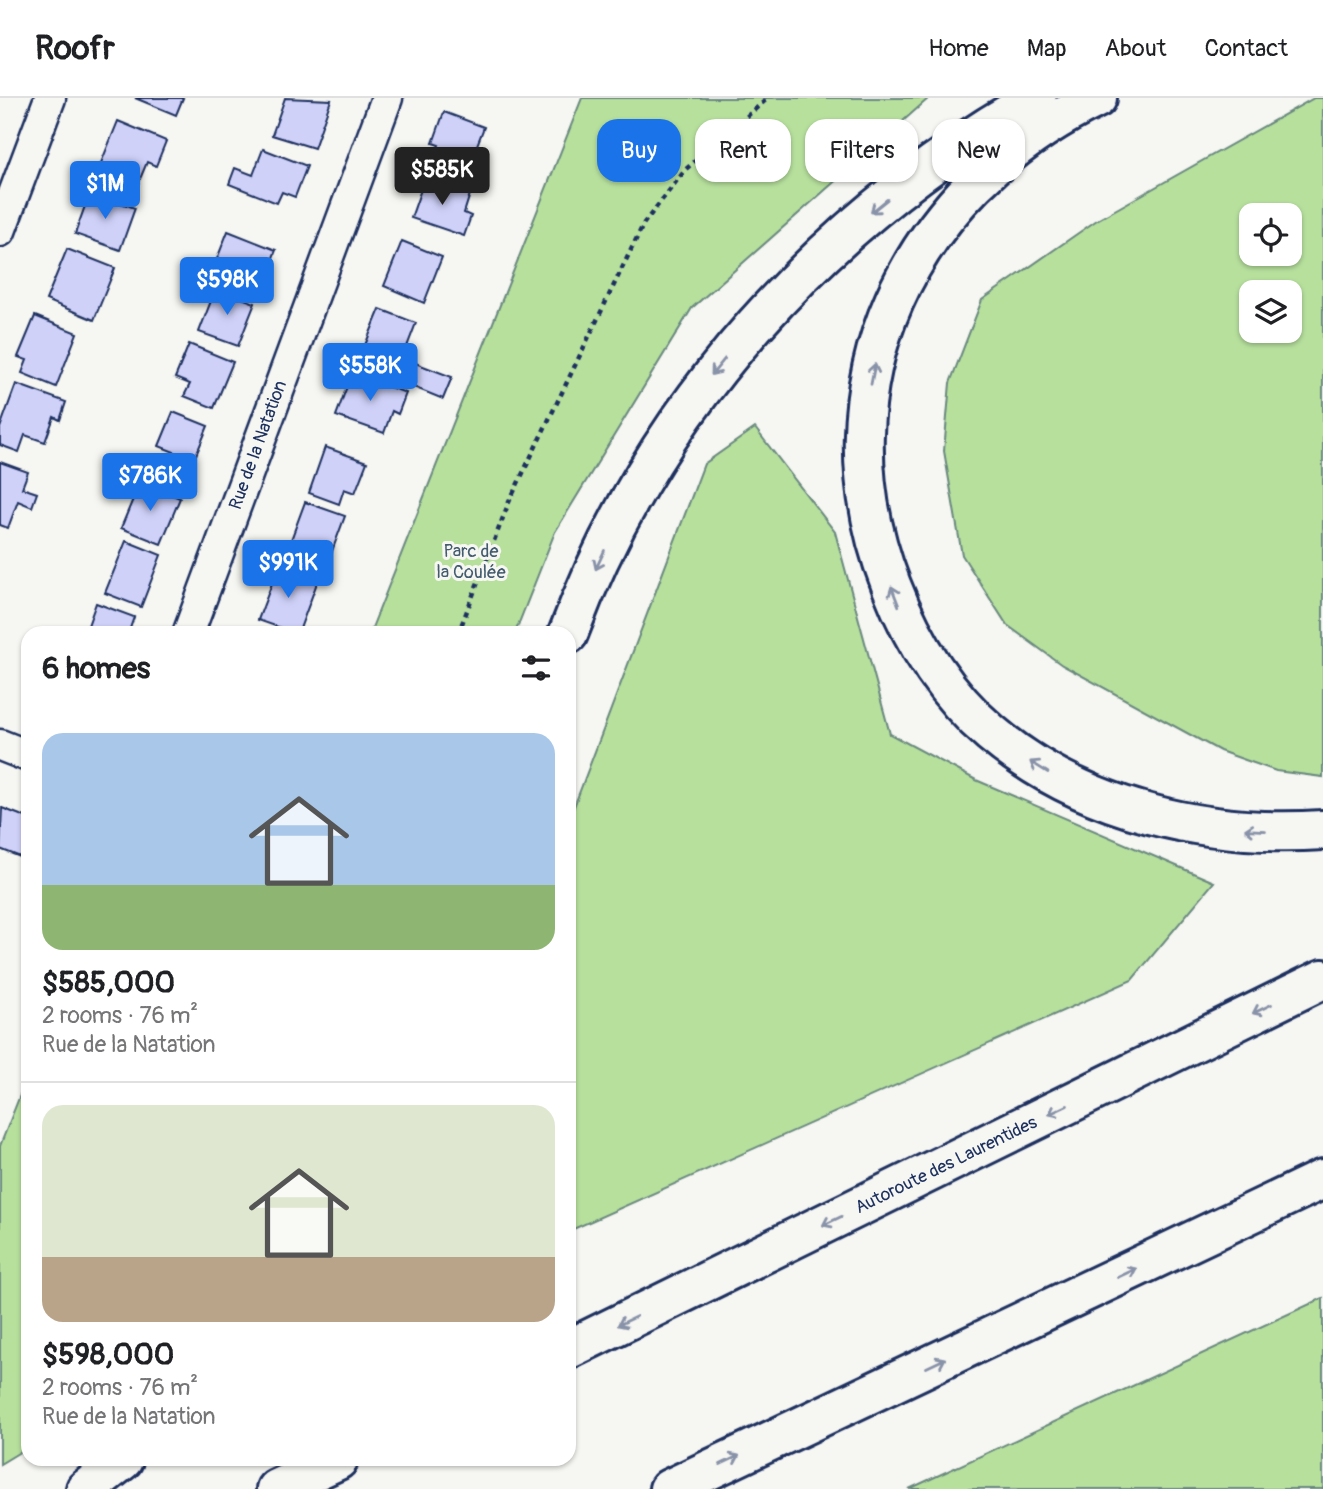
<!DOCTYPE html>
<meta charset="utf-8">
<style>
:root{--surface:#fff;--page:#f6f6f6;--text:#202124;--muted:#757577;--line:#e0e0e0;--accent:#1a73e8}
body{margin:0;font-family:Pangolin,sans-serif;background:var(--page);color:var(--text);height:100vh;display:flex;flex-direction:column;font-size:26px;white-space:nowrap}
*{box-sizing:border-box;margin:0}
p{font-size:23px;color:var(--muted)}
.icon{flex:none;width:38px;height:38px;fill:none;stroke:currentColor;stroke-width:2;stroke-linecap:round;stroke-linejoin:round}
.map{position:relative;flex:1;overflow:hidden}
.drawer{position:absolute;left:21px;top:528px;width:555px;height:840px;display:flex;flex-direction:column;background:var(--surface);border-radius:21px;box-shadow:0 2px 5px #0004}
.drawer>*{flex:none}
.hud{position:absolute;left:597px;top:21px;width:621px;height:63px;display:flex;gap:14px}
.fabs{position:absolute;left:1239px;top:105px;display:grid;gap:14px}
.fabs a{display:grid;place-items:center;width:63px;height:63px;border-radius:14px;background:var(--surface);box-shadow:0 2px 5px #0004;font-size:35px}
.price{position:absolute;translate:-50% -60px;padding:0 16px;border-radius:7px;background:var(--accent);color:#fff;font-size:23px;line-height:46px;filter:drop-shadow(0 2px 4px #0008)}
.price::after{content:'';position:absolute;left:50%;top:42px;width:21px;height:16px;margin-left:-10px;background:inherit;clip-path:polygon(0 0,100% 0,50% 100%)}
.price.on{background:#222;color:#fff}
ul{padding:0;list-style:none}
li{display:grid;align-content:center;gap:14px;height:371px;padding:0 21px}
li+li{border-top:2px solid var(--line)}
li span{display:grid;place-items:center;height:217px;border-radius:21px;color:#555}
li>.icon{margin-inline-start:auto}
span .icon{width:126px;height:126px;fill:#fffc;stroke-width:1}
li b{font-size:30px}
h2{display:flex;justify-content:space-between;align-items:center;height:84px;padding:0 21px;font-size:30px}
.pill{padding:0 24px;border-radius:21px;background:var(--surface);box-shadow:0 2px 5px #0004;font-size:24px;line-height:63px}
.pill.on{background:var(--accent);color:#fff}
header{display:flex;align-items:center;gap:42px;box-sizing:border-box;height:98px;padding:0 35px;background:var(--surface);border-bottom:2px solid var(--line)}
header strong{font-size:33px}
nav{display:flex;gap:38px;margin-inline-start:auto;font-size:24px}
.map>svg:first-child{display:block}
.green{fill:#b7e09d;stroke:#69887e;stroke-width:2;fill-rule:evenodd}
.building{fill:#cfd1f9;stroke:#1b2f5e;stroke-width:2}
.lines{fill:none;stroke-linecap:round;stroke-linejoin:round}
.minor-casing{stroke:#1b2f5e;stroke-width:35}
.motorway-casing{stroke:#1b2f5e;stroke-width:44}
.path{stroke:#1b2f5e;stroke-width:4.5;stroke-dasharray:5 5;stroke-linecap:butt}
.minor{stroke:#f6f6f2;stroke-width:30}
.motorway{stroke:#f6f6f2;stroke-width:38}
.oneway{stroke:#8892a8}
.labels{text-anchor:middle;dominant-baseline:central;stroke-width:6;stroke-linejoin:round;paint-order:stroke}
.street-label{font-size:18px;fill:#1b2f5e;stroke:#f6f6f2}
.park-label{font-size:18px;fill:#425b6e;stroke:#f6f6f2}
</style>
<header>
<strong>Roofr</strong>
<nav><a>Home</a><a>Map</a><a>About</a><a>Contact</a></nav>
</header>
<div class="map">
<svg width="1323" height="1391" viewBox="0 0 1323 1391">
<rect width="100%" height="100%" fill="#f6f6f2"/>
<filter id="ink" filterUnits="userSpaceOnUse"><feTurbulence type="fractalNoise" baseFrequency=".0143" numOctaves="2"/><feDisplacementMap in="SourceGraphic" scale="14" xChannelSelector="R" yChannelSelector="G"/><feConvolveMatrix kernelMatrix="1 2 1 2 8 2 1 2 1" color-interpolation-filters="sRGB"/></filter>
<g filter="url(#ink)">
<g class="green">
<polygon points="582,0 929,0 692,210 555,434 515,535 370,535"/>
<path d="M 1314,0 L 1323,0 L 1323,679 L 1276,673 L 1220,653 L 1062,567 L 1007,527 L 962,457 L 944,353 L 950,285 L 982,202 L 1097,122 ZM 1251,117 L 1290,117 L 1290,156 L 1251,156 ZM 1251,194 L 1290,194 L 1290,233 L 1251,233 Z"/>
<polygon points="755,330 835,434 890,636 976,682 1214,784 1132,882 569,1133 569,722 704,366"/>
<polygon points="28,977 28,1349 0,1366 0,1048"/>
<polygon points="1323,1200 1323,1391 909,1391"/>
</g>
<g class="building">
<polygon points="135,0 183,0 176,17"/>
<polygon points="285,0 331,2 314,50 272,37"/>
<polygon points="444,14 484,29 472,60 466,58 461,72 433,62 439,47 433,45"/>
<polygon points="118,23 166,43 156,68 147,64 138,86 99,70"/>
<polygon points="263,51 307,68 295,99 282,94 277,105 229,86 235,70 253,77"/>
<polygon points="425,80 470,96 464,115 471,118 464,138 411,120"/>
<polygon points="90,94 135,110 120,152 75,136"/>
<polygon points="228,133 276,152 263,185 215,166"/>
<polygon points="402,143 442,159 424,205 384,188"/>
<polygon points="67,151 115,170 94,222 46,202"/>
<polygon points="216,190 255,205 238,248 199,234"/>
<polygon points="380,211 416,225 400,267 363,252"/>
<polygon points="35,218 77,235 56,289 22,275 27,262 18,259"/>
<polygon points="189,246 233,264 214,310 184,298 190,286 175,280"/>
<polygon points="410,263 452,279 443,301 401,284"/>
<polygon points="352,275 406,295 398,316 392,313 384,335 336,318"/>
<polygon points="16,286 66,304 60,322 54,319 45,344 25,337 19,354 0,347 0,330"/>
<polygon points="173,314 208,328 194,362 159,348"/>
<polygon points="325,349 367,364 355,395 344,391 339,406 309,395"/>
<polygon points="0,364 28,374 22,390 37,395 32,409 18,403 8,430 0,427"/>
<polygon points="140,384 180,400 161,446 121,430"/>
<polygon points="305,404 345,418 328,464 288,450"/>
<polygon points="126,443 161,457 141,509 105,495"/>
<polygon points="279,467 318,482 298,536 258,522"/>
<polygon points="96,505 134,519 128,536 85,536"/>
<polygon points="2,710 28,720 28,762 0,751"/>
</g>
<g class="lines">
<g class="minor-casing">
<g id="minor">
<polyline points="0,133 50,0"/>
<polyline points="188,536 387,0"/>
<polyline points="0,647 28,658"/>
</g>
</g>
<g class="motorway-casing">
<g id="motorway">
<path d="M 1097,0 C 909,91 813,287 891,487 C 913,544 944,595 991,635 C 1082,712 1206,740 1323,732"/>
<path d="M 568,536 C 653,307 825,120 1036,0"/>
<polyline points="569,1251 1323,881"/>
<polyline points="86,1391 123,1362"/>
<polyline points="276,1391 338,1362"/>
<polyline points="669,1391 1323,1081"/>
</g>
</g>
<polyline class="path" points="458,536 509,404 644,125 686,71 768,0"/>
<use href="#minor" class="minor"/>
<use href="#motorway" class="motorway"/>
</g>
<defs><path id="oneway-shaft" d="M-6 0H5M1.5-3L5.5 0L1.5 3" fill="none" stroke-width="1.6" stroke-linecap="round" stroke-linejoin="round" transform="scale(1.75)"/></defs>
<g class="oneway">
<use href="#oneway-shaft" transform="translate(879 108) rotate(141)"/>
<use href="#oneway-shaft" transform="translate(718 269) rotate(129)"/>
<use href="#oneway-shaft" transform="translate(873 276) rotate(-79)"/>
<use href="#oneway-shaft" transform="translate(600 462) rotate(115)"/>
<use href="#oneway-shaft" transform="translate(895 498) rotate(-111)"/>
<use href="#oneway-shaft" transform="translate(1039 669) rotate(-148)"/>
<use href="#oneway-shaft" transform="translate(1255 732) rotate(-177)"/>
<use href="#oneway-shaft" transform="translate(1262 911) rotate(154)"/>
<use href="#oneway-shaft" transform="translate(1058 1012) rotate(154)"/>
<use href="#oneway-shaft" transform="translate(832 1123) rotate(154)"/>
<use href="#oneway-shaft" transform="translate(1127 1175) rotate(-25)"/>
<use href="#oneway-shaft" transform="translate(627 1223) rotate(154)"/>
<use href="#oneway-shaft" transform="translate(936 1265) rotate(-25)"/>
<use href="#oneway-shaft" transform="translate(730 1362) rotate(-25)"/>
</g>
</g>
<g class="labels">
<g class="street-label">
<text transform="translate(258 347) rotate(-70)">Rue de la Natation</text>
<text transform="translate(946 1067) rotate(-26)">Autoroute des Laurentides</text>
</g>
<g class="park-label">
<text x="471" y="453">Parc de<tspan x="471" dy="21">la Coulée</tspan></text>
</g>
</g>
</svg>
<div class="fabs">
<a><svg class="icon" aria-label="locate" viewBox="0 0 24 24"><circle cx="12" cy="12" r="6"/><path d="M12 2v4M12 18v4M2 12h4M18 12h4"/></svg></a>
<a><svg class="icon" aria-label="layers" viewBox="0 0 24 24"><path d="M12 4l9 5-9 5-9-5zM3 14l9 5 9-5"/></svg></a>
</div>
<b class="price on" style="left:442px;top:109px">$585K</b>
<b class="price" style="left:105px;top:123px">$1M</b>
<b class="price" style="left:227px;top:219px">$598K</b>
<b class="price" style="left:370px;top:305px">$558K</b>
<b class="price" style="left:150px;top:415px">$786K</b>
<b class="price" style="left:288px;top:502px">$991K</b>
<div class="hud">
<a class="pill on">Buy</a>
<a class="pill">Rent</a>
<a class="pill">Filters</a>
<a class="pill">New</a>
</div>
<section class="drawer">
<h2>6 homes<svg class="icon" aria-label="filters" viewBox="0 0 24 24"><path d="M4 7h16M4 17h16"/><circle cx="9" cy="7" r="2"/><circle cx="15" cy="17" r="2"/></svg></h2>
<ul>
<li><span style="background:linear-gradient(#a9c7e8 70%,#8fb573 0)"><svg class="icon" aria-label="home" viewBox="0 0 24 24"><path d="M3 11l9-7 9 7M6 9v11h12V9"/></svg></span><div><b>$585,000</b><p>2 rooms · 76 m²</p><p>Rue de la Natation</p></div></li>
<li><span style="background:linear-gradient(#dfe7d0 70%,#b9a48a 0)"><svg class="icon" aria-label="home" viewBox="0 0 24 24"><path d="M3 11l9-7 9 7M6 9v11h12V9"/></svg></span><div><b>$598,000</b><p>2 rooms · 76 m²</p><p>Rue de la Natation</p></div></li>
</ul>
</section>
</div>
